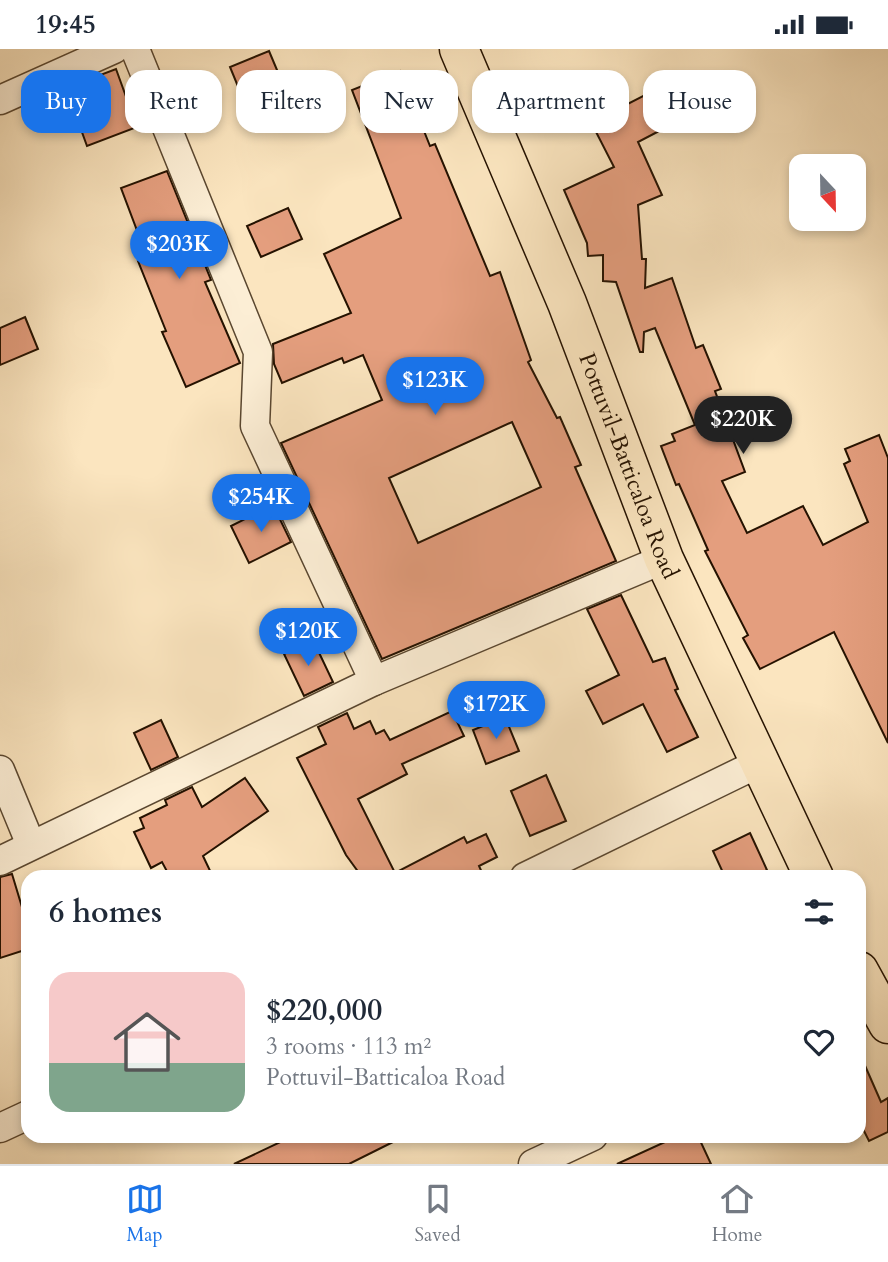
<!DOCTYPE html>
<meta charset="utf-8">
<style>
:root{--surface:#fff;--page:#f6f6f7;--text:#1f2937;--muted:#747a83;--line:#e0e1e3;--accent:#1a73e8}
body{margin:0;font-family:Cardo,serif;background:var(--page);color:var(--text);height:100vh;display:flex;flex-direction:column;font-size:26px;white-space:nowrap}
*{box-sizing:border-box;margin:0}
p{font-size:23px;color:var(--muted)}
.icon{flex:none;width:38px;height:38px;fill:none;stroke:currentColor;stroke-width:2;stroke-linecap:round;stroke-linejoin:round}
.map{position:relative;flex:1;overflow:hidden}
.panel{position:absolute;left:21px;top:821px;width:845px;height:273px;display:flex;flex-direction:column;background:var(--surface);border-radius:21px;box-shadow:0 4px 10px #0003}
.panel>*{flex:none}
.banner{position:absolute;left:21px;top:21px;width:847px;height:63px;display:flex;gap:14px}
.needle{width:46px;rotate:158deg}
.fabs{position:absolute;left:789px;top:105px;display:grid;gap:14px}
.fabs a{display:grid;place-items:center;width:77px;height:77px;border-radius:14px;background:var(--surface);box-shadow:0 4px 10px #0003;font-size:35px}
.price{position:absolute;translate:-50% -60px;padding:0 16px;border-radius:24px;background:var(--accent);color:#fff;font-size:23px;line-height:46px;filter:drop-shadow(0 2px 4px #0008)}
.price::after{content:'';position:absolute;left:50%;top:42px;width:21px;height:16px;margin-left:-10px;background:inherit;clip-path:polygon(0 0,100% 0,50% 100%)}
.price.active{background:#222;color:#fff}
ul{padding:0;list-style:none}
li{display:flex;align-items:center;gap:21px;height:175px;padding:0 28px}
li span{display:grid;place-items:center;flex:none;width:196px;height:140px;border-radius:21px;color:#555}
li>.icon{margin-inline-start:auto}
span .icon{width:84px;height:84px;fill:#fffc;stroke-width:1}
li b{font-size:30px}
h2{display:flex;justify-content:space-between;align-items:center;height:84px;padding:0 28px;font-size:30px}
.pill{padding:0 24px;border-radius:21px;background:var(--surface);box-shadow:0 4px 10px #0003;font-size:24px;line-height:63px}
.pill.active{background:var(--accent);color:#fff}
.status{display:flex;justify-content:space-between;align-items:center;height:49px;padding:0 35px;background:var(--surface);direction:ltr}
.status svg{height:19px;fill:currentColor}
.menu{display:flex;justify-content:space-around;align-items:center;height:98px;border-top:2px solid var(--line);background:var(--surface);font-size:19px;color:var(--muted)}
.menu a{display:grid;justify-items:center;gap:4px}
.menu .active{color:var(--accent)}
.map>svg:first-child{display:block}
.building{fill:#e49e7e;stroke:#251200;stroke-width:2;fill-rule:evenodd}
.lines{fill:none;stroke-linecap:round;stroke-linejoin:round}
.street-casing{stroke:#5a4730;stroke-width:31}
.highway-casing{stroke:#251200;stroke-width:41}
.street{stroke:#fceed5;stroke-width:28}
.highway{stroke:#fbe5bf;stroke-width:38}
.labels{text-anchor:middle;dominant-baseline:central;stroke-width:5;stroke-linejoin:round;paint-order:stroke}
.street-label{font-size:23px;fill:#251200;stroke:#fceed5}
</style>
<div class="status"><b>19:45</b><svg viewBox="0 0 49 12"><path d="M0 12V9h3v3zM5 12V6h3v6zM10 12V3h3v9zM15 12V0h3v12zM26 1h20v11H26zM47 4h2v5h-2z"/></svg></div>
<div class="map">
<svg width="888" height="1115" viewBox="0 0 888 1115">
<rect width="100%" height="100%" fill="#fbe5bf"/>
<filter id="stains"><feTurbulence type="fractalNoise" baseFrequency=".00286" numOctaves="4"/><feColorMatrix values="0 0 0 0 .2 0 0 0 0 .09 0 0 0 0 .02 0 0 0 .5 -.17"/></filter>
<radialGradient id="worn" r=".72"><stop offset=".6" stop-color="#630" stop-opacity="0"/><stop offset="1" stop-color="#630" stop-opacity=".3"/></radialGradient>
<g class="building">
<polygon points="269,2 285,40 246,57 230,18"/>
<polygon points="116,20 137,78 87,97 66,39"/>
<path d="M 400,22 L 430,97 L 435,95 L 490,227 L 500,223 L 531,311 L 528,313 L 557,369 L 560,368 L 581,416 L 575,418 L 616,512 L 382,610 L 281,394 L 382,351 L 363,306 L 344,314 L 342,309 L 282,334 L 274,315 L 273,295 L 351,264 L 324,205 L 401,169 L 352,41 ZM 512,373 L 541,438 L 418,494 L 389,429 Z"/>
<polygon points="645,46 663,80 638,93 662,146 638,156 642,210 646,210 645,239 672,229 696,299 703,296 721,340 715,342 745,423 722,432 747,484 803,457 823,496 868,473 844,415 850,412 845,400 879,386 888,409 888,694 834,583 760,620 743,589 748,586 705,502 708,501 679,435 676,436 661,397 675,392 672,385 695,376 655,279 644,283 643,303 640,303 616,233 603,232 603,206 588,207 587,194 564,141 614,118 594,79 615,69 612,63"/>
<polygon points="167,122 211,231 205,233 240,314 186,338 162,283 166,282 138,212 147,208 121,139"/>
<polygon points="288,159 302,190 261,208 247,177"/>
<polygon points="25,268 38,300 0,316 0,279"/>
<polygon points="273,456 291,493 249,514 231,477"/>
<polygon points="621,546 653,613 665,609 678,640 675,641 698,688 667,703 643,655 603,675 586,642 619,626 587,560"/>
<polygon points="313,591 333,633 304,647 284,605"/>
<polygon points="452,662 464,687 402,715 407,725 358,750 395,824 464,788 467,794 486,785 497,808 479,817 484,828 362,828 346,806 297,709 326,695 318,678 347,664 354,680 370,672 376,685 384,681 390,691"/>
<polygon points="505,668 519,702 486,715 473,681"/>
<polygon points="161,671 178,708 151,721 134,684"/>
<polygon points="546,726 566,772 530,787 511,742"/>
<polygon points="245,729 268,762 203,807 213,828 170,828 162,813 151,819 134,783 144,779 140,769 167,756 165,751 192,738 202,758"/>
<polygon points="750,784 767,821 753,828 725,828 713,802"/>
<polygon points="12,825 28,878 28,900 0,909 0,828"/>
<polygon points="859,1003 881,1053 888,1049 888,1083 869,1092 859,1072"/>
<polygon points="293,1087 405,1087 349,1115 234,1115"/>
<polygon points="678,1087 698,1087 711,1115 617,1115"/>
</g>
<g class="lines">
<g class="street-casing">
<g id="street">
<polyline points="135,0 258,303 255,377 374,632"/>
<polyline points="0,51 114,0"/>
<polyline points="0,721 31,796"/>
<polyline points="0,812 374,632 664,510"/>
<polyline points="525,828 759,714"/>
<polyline points="0,1079 28,1066"/>
<polyline points="533,1115 593,1087"/>
</g>
</g>
<g class="highway-casing">
<g id="highway">
<path id="s1" d="M 459,0 L 567,254 L 664,510 L 814,828"/>
<polyline points="859,922 888,975"/>
</g>
</g>
<use href="#street" class="street"/>
<use href="#highway" class="highway"/>
</g>
<g class="labels">
<g class="street-label">
<text stroke="none"><textPath href="#s1" startOffset="450">Pottuvil-Batticaloa Road</textPath></text>
</g>
</g>
<rect width="100%" height="100%" filter="url(#stains)"/>
<rect width="100%" height="100%" fill="url(#worn)"/>
</svg>
<div class="fabs">
<a><svg class="needle" viewBox="-14 -14 28 28"><path d="M0-13l5 13h-10z" fill="#e53935"/><path d="M0 13l5-13h-10z" fill="#747a83"/></svg></a>
</div>
<b class="price" style="left:179px;top:232px">$203K</b>
<b class="price" style="left:435px;top:368px">$123K</b>
<b class="price active" style="left:743px;top:407px">$220K</b>
<b class="price" style="left:261px;top:485px">$254K</b>
<b class="price" style="left:308px;top:619px">$120K</b>
<b class="price" style="left:496px;top:692px">$172K</b>
<div class="banner">
<a class="pill active">Buy</a>
<a class="pill">Rent</a>
<a class="pill">Filters</a>
<a class="pill">New</a>
<a class="pill">Apartment</a>
<a class="pill">House</a>
</div>
<section class="panel">
<h2>6 homes<svg class="icon" aria-label="filters" viewBox="0 0 24 24"><path d="M4 7h16M4 17h16"/><circle cx="9" cy="7" r="2"/><circle cx="15" cy="17" r="2"/></svg></h2>
<ul>
<li><span style="background:linear-gradient(#f6c9c9 65%,#7fa58c 0)"><svg class="icon" aria-label="home" viewBox="0 0 24 24"><path d="M3 11l9-7 9 7M6 9v11h12V9"/></svg></span><div><b>$220,000</b><p>3 rooms · 113 m²</p><p>Pottuvil-Batticaloa Road</p></div><svg class="icon" aria-label="heart" viewBox="0 0 24 24"><path d="M12 20l-8-8c-3-5 5-10 8-4 3-6 11-1 8 4z"/></svg></li>
</ul>
</section>
</div>
<nav class="menu">
<a class="active"><svg class="icon" aria-label="map" viewBox="0 0 24 24"><path d="M3 6l6-2 6 2 6-2v14l-6 2-6-2-6 2zM9 4v14M15 6v14"/></svg>Map</a>
<a><svg class="icon" aria-label="saved" viewBox="0 0 24 24"><path d="M7 4h10v16l-5-4-5 4z"/></svg>Saved</a>
<a><svg class="icon" aria-label="home" viewBox="0 0 24 24"><path d="M3 11l9-7 9 7M6 9v11h12V9"/></svg>Home</a>
</nav>
